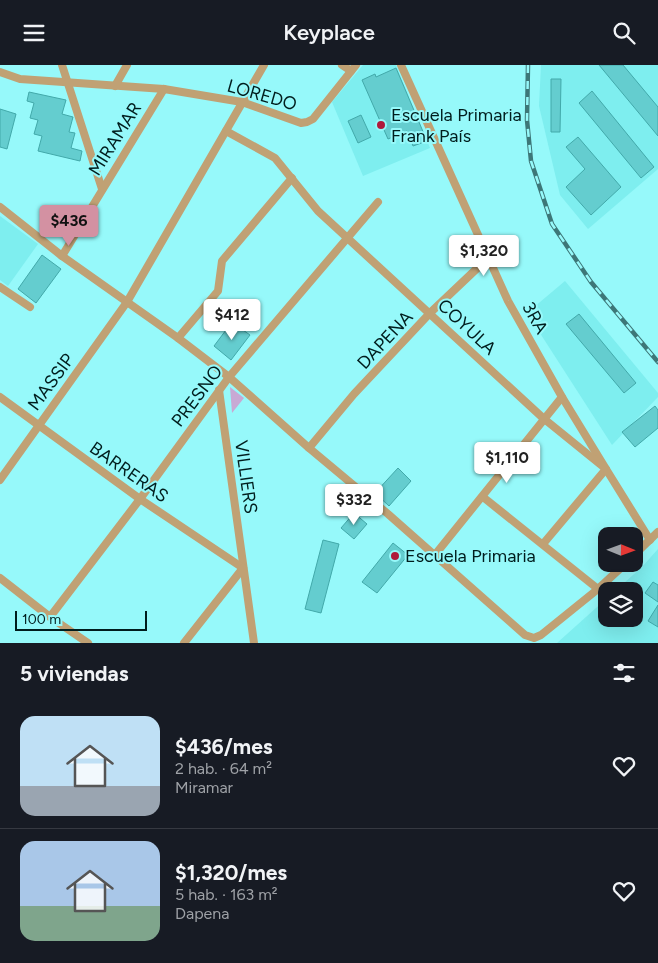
<!DOCTYPE html>
<html lang="es">
<meta charset="utf-8">
<style>
:root{--surface:#171b24;--page:#20242c;--text:#f1f3f6;--muted:#9ea1a6;--line:#363941;--accent:#d391a2}
body{margin:0;font-family:Figtree,sans-serif;background:var(--page);color:var(--text);height:100vh;display:flex;flex-direction:column;font-size:19px;white-space:nowrap}
*{box-sizing:border-box;margin:0}
p{font-size:16px;color:var(--muted)}
.icon{flex:none;width:28px;height:28px;fill:none;stroke:currentColor;stroke-width:2;stroke-linecap:round;stroke-linejoin:round}
.map{position:relative;height:578px;overflow:hidden}
.side{display:flex;flex-direction:column;background:var(--surface);flex:1}
.side>*{flex:none}
.needle{width:32px;rotate:91deg}
.fabs{position:absolute;left:598px;top:462px;display:grid;gap:10px}
.fabs a{display:grid;place-items:center;width:45px;height:45px;border-radius:10px;background:var(--surface);box-shadow:0 5px 20px #0002;font-size:25px}
.scale{position:absolute;left:15px;bottom:12px;width:132px;box-sizing:border-box;padding-left:5px;border:2px solid #001d1d;border-top:0;font-size:14px;line-height:18px;white-space:nowrap;color:#001d1d;-webkit-text-stroke:4px #96f9fa;paint-order:stroke}
.price{position:absolute;translate:-50% -42px;padding:0 11px;border-radius:5px;background:#fff;color:#222;font-size:16px;line-height:32px;filter:drop-shadow(0 1px 2px #0008)}
.price::after{content:'';position:absolute;left:50%;top:30px;width:15px;height:11px;margin-left:-8px;background:inherit;clip-path:polygon(0 0,100% 0,50% 100%)}
.price.on{background:var(--accent);color:#111}
ul{padding:0;list-style:none}
li{display:flex;align-items:center;gap:15px;height:125px;padding:0 20px}
li+li{border-top:1px solid var(--line)}
li span{display:grid;place-items:center;flex:none;width:140px;height:100px;border-radius:15px;color:#555}
li>.icon{margin-inline-start:auto}
span .icon{width:60px;height:60px;fill:#fffc;stroke-width:1}
li b{font-size:21px}
h2{display:flex;justify-content:space-between;align-items:center;height:60px;padding:0 20px;font-size:21px}
header{display:flex;justify-content:space-between;align-items:center;height:65px;padding:0 20px;background:var(--surface);font-size:22px;font-weight:600}
.map>svg:first-child{display:block}
.built{fill:#7eeeef}
.green{fill:#c8a9d4}
.building{fill:#64cdcf;stroke:#42a9aa}
.lines{fill:none;stroke-linecap:round;stroke-linejoin:round}
.street{stroke:#c0a174;stroke-width:8}
.rail-casing{stroke:#3d7778;stroke-width:4.5}
.rail{stroke:#96f9fa;stroke-width:2.5;stroke-dasharray:8;stroke-linecap:butt}
.poi-dot{fill:#af1a3b;stroke:#96f9fa;stroke-width:2}
.labels{text-anchor:middle;dominant-baseline:central;stroke-width:4;stroke-linejoin:round;paint-order:stroke}
.street-label{font-size:18px;fill:#001d1d;stroke:#96f9fa}
.poi-label{font-size:18px;fill:#001d1d;stroke:#96f9fa;text-anchor:start}
</style>
<header><svg class="icon" aria-label="menu" viewBox="0 0 24 24"><path d="M4 6h16M4 12h16M4 18h16"/></svg>Keyplace<svg class="icon" aria-label="search" viewBox="0 0 24 24"><circle cx="10" cy="10" r="6"/><path d="M15 15l6 6"/></svg></header>
<div class="map">
<svg width="658" height="578" viewBox="0 0 658 578">
<rect width="100%" height="100%" fill="#96f9fa"/>
<g class="built">
<polygon points="363,0 396,0 430,83 363,111 332,37"/>
<polygon points="541,0 658,0 658,104 588,164 560,130 539,41"/>
<polygon points="0,151 38,179 8,221 0,215"/>
<polygon points="565,216 658,328 658,332 612,380 527,248"/>
<polygon points="658,484 658,578 557,578 606,534 606,554 634,554 634,526 615,526 642,502"/>
</g>
<polygon class="green" points="230,322 244,333 232,348"/>
<g class="building">
<polygon points="599,0 623,0 658,42 658,71"/>
<polygon points="396,3 427,76 413,81 407,66 388,74 362,15 375,9 376,12"/>
<polygon points="551,14 561,14 560,67 551,67"/>
<polygon points="592,26 654,102 641,113 579,38"/>
<polygon points="29,27 66,35 62,49 73,52 69,67 75,68 71,83 82,86 80,96 38,86 42,71 34,69 38,55 30,53 34,38 27,36"/>
<polygon points="0,44 16,49 7,84 0,82"/>
<polygon points="361,50 371,72 358,78 348,56"/>
<polygon points="578,72 621,122 591,150 566,122 585,104 566,82"/>
<polygon points="42,190 61,204 36,238 18,224"/>
<polygon points="579,249 636,318 624,328 566,259"/>
<polygon points="232,257 250,270 231,295 214,281"/>
<polygon points="655,341 658,345 658,363 635,382 622,367"/>
<polygon points="398,403 411,416 389,441 375,428"/>
<polygon points="354,448 367,459 354,474 341,463"/>
<polygon points="323,475 339,479 321,548 305,544"/>
<polygon points="393,478 408,490 377,528 362,517"/>
<polygon points="653,517 658,520 658,537 645,528"/>
<polygon points="658,540 658,562 648,556"/>
</g>
<g class="lines">
<g class="street">
<polyline points="62,0 102,124"/>
<polyline points="342,0 351,6"/>
<polyline points="401,0 508,236 562,332 606,404 543,479"/>
<polyline points="0,7 20,14 164,24 242,37 301,58 307,57 313,54 356,0"/>
<polyline points="115,21 127,0"/>
<polyline points="226,66 275,93 318,146 543,353 606,404 650,475"/>
<polyline points="0,142 62,191 178,273 229,312 309,383 388,449 525,570 534,573 541,570 598,524 625,499"/>
<polyline points="62,191 164,24"/>
<polyline points="0,222 30,242"/>
<polyline points="178,273 218,226 222,196 292,113"/>
<polyline points="219,325 254,578"/>
<polyline points="0,332 140,434 243,503"/>
<polyline points="309,383 354,329 430,248 488,193"/>
<polyline points="0,415 127,237 264,0"/>
<polyline points="483,432 598,524"/>
<polyline points="634,490 658,467"/>
<polyline points="434,491 562,332"/>
<polyline points="0,513 50,552 88,578"/>
<polyline points="50,552 140,434 229,312 378,137"/>
<polyline points="184,578 243,503"/>
</g>
<g class="rail-casing">
<polyline id="rail" points="528,0 527,55 531,96 552,159 591,217 658,297"/>
</g>
<use href="#rail" class="rail"/>
</g>
<g class="poi-dot">
<circle cx="381" cy="60" r="5"/>
<circle cx="395" cy="491" r="5"/>
</g>
<g class="labels">
<g class="street-label">
<text transform="translate(262 30) rotate(16)">LOREDO</text>
<text transform="translate(115 74) rotate(-58)">MIRAMAR</text>
<text transform="translate(535 253) rotate(61)">3RA</text>
<text transform="translate(467 262) rotate(43)">COYULA</text>
<text transform="translate(385 275) rotate(-47)">DAPENA</text>
<text transform="translate(51 317) rotate(-54)">MASSIP</text>
<text transform="translate(197 331) rotate(-53)">PRESNO</text>
<text transform="translate(129 407) rotate(35)">BARRERAS</text>
<text transform="translate(246 412) rotate(82)">VILLIERS</text>
</g>
<g class="poi-label">
<text x="391" y="50">Escuela Primaria<tspan x="391" dy="21">Frank País</tspan></text>
<text x="405" y="491">Escuela Primaria</text>
</g>
</g>
</svg>
<div class="fabs">
<a><svg class="needle" viewBox="-14 -14 28 28"><path d="M0-13l5 13h-10z" fill="#e53935"/><path d="M0 13l5-13h-10z" fill="#9ea1a6"/></svg></a>
<a><svg class="icon" aria-label="layers" viewBox="0 0 24 24"><path d="M12 4l9 5-9 5-9-5zM3 14l9 5 9-5"/></svg></a>
</div>
<div class="scale">100 m</div>
<b class="price on" style="left:69px;top:182px">$436</b>
<b class="price" style="left:484px;top:212px">$1,320</b>
<b class="price" style="left:232px;top:276px">$412</b>
<b class="price" style="left:507px;top:419px">$1,110</b>
<b class="price" style="left:354px;top:461px">$332</b>
</div>
<section class="side">
<h2>5 viviendas<svg class="icon" aria-label="filters" viewBox="0 0 24 24"><path d="M4 7h16M4 17h16"/><circle cx="9" cy="7" r="2"/><circle cx="15" cy="17" r="2"/></svg></h2>
<ul>
<li><span style="background:linear-gradient(#bfe0f5 70%,#9aa5b1 0)"><svg class="icon" aria-label="home" viewBox="0 0 24 24"><path d="M3 11l9-7 9 7M6 9v11h12V9"/></svg></span><div><b>$436/mes</b><p>2 hab. · 64 m²</p><p>Miramar</p></div><svg class="icon" aria-label="heart" viewBox="0 0 24 24"><path d="M12 20l-8-8c-3-5 5-10 8-4 3-6 11-1 8 4z"/></svg></li>
<li><span style="background:linear-gradient(#a9c7e8 65%,#7fa58c 0)"><svg class="icon" aria-label="home" viewBox="0 0 24 24"><path d="M3 11l9-7 9 7M6 9v11h12V9"/></svg></span><div><b>$1,320/mes</b><p>5 hab. · 163 m²</p><p>Dapena</p></div><svg class="icon" aria-label="heart" viewBox="0 0 24 24"><path d="M12 20l-8-8c-3-5 5-10 8-4 3-6 11-1 8 4z"/></svg></li>
</ul>
</section>
